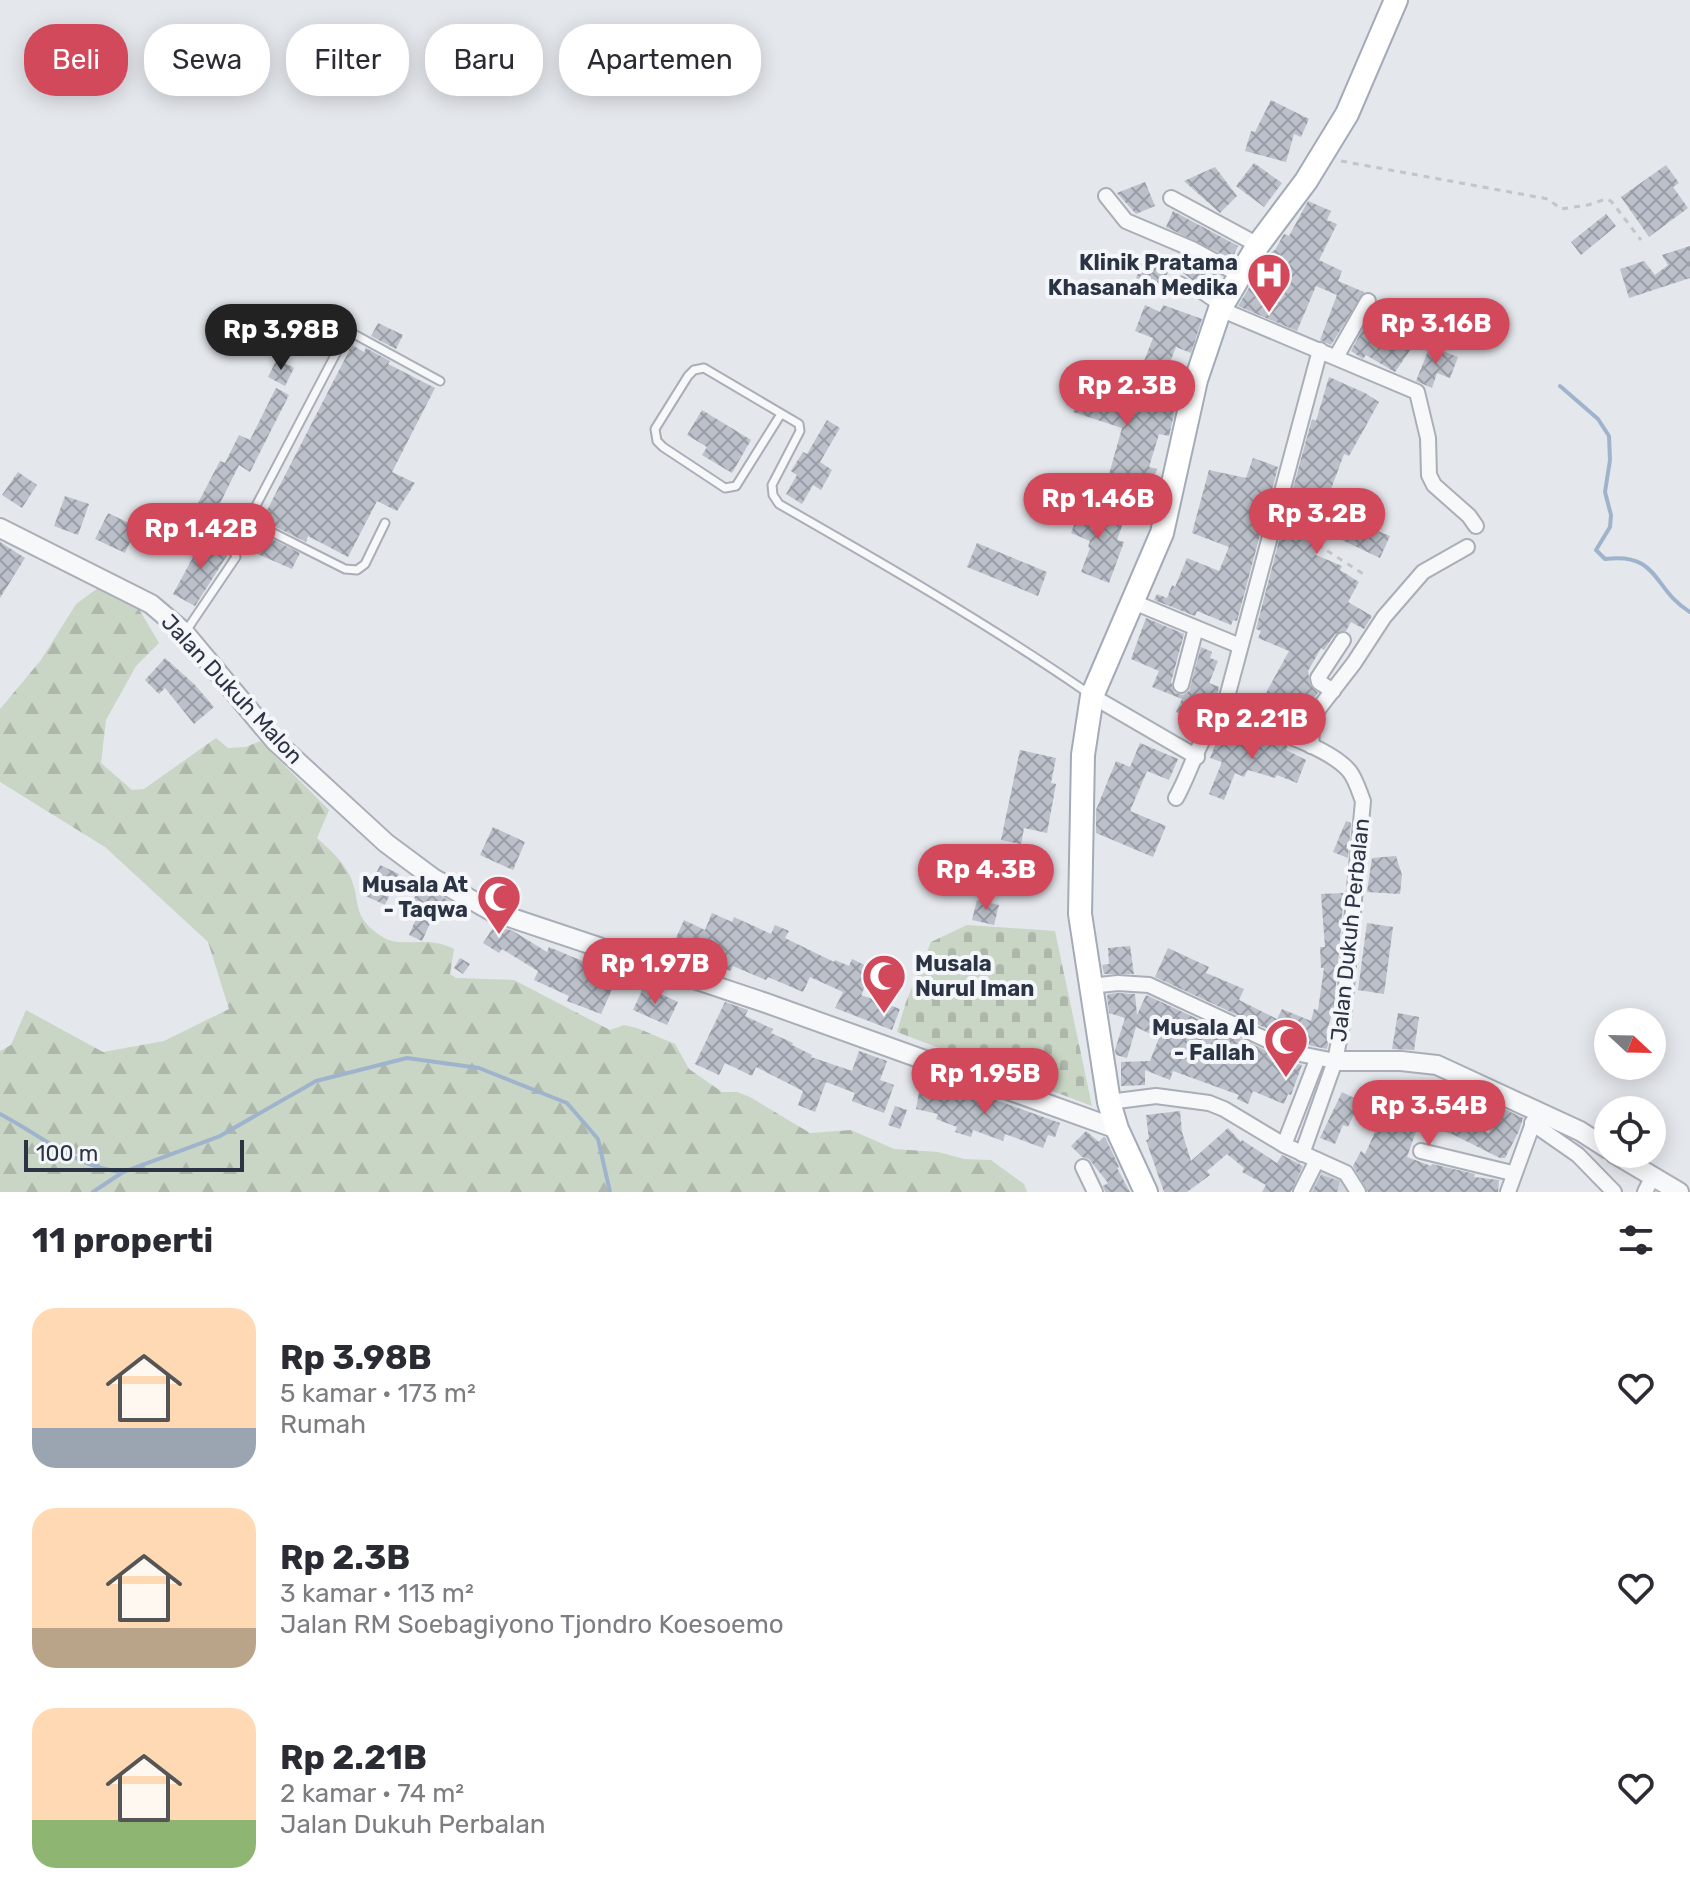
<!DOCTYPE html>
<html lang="id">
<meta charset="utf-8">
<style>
:root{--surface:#fff;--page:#f2f2f3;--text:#2b2b33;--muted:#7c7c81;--accent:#d1495b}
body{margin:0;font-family:Rubik,sans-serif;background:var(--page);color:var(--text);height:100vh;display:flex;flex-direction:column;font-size:30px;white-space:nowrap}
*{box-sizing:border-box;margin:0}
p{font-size:26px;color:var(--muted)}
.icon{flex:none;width:44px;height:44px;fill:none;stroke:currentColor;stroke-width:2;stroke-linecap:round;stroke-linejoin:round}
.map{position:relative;height:1192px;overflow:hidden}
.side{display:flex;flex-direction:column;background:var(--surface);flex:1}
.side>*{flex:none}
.guide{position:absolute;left:24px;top:24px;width:800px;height:72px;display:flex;gap:16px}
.needle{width:52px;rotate:112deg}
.buttons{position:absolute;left:1594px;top:1008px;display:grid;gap:16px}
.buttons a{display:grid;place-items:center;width:72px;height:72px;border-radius:50%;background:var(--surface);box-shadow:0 4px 20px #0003;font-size:40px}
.scale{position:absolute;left:24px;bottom:20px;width:220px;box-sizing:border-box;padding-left:8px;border:4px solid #2b3445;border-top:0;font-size:22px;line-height:28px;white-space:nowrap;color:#2b3445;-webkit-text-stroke:6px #f4f6f9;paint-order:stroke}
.price{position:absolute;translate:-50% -68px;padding:0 18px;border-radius:28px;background:var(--accent);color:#fff;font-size:26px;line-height:52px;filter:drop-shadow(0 2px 4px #0008)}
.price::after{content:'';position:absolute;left:50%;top:48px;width:24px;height:18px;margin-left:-12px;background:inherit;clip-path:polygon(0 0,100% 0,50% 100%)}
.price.current{background:#222;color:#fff}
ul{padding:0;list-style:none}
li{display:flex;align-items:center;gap:24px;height:200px;padding:0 32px}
li span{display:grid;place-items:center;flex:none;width:224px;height:160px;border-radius:24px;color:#555}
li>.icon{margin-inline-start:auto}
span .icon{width:96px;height:96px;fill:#fffc;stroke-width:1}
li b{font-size:34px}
h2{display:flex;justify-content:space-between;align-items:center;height:96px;padding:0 32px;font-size:34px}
.tag{padding:0 28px;border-radius:32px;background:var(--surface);box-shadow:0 4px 20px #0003;font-size:28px;line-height:72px}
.tag.current{background:var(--accent);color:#fff}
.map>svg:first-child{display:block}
.built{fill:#d2d6de}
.forest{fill:url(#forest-firs)}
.cemetery{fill:url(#cemetery-stones)}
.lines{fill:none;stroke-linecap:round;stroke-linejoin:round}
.stream{stroke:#9fb4cc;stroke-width:4}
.building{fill:url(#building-cross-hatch)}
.service-casing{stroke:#a9aeb7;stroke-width:11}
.minor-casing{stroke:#a9aeb7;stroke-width:18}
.tertiary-casing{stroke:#a9aeb7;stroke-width:22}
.primary-casing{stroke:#a3abb8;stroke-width:26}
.path{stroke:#c2c5cb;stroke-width:3;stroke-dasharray:6 6;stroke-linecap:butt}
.service{stroke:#f7f8fa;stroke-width:7}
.minor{stroke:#f7f8fa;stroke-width:14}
.tertiary{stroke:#f7f8fa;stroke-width:18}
.primary{stroke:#fff;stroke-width:22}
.labels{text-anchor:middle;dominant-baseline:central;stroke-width:8;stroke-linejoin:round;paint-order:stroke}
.poi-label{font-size:22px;font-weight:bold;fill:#2b3445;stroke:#f4f6f9;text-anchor:end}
.street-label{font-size:22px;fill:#2b3445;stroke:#f4f6f9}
</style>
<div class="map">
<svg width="1690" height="1192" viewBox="0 0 1690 1192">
<defs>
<pattern id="forest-firs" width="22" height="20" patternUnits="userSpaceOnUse" patternTransform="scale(2)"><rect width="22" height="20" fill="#c9d6c5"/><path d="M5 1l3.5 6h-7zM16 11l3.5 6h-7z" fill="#adb8ab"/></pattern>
<pattern id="cemetery-stones" width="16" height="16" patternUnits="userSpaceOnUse" patternTransform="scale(2)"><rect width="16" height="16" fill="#c9d6c5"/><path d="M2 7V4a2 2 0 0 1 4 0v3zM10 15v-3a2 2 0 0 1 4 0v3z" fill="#adb8ab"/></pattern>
<pattern id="building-cross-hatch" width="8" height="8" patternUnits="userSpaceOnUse" patternTransform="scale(2)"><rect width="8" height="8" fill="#bbc0ca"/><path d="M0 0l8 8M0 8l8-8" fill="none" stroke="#989da6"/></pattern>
</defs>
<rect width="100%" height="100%" fill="#e4e7ec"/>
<polygon class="built" points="1318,1162 1346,1175 1355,1192 1305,1192"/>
<path class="forest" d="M 98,588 L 133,599 L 159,643 L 136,666 L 106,720 L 101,763 L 132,790 L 144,789 L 216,738 L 228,748 L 246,747 L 260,741 L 329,810 L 317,838 C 330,850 342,860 350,876 C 362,903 350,915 381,936 C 401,950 427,934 454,949 L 450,974 L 456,978 L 514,980 L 610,1030 L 624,1025 L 637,1028 L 675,1044 L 689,1069 L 722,1092 L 737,1092 L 750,1097 L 810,1133 L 851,1130 L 894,1149 L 938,1152 L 964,1159 L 991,1160 L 1024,1184 L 1027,1192 L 0,1192 L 0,1051 L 11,1045 L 26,1010 L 103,1052 L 164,1041 L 229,1009 L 208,942 L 105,847 L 0,782 L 0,709 L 41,660 L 76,604 Z"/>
<polygon class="cemetery" points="967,925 1055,931 1092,1106 897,1032 906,1002 931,942"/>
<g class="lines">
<g class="stream">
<path d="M 1560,386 L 1598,419 L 1609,436 L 1610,460 L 1605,492 L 1611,515 L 1610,527 L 1596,550 L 1605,559 C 1660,552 1652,589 1690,612"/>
<path d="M 0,1114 C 41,1135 75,1167 122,1172"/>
<polyline points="93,1192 123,1172 220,1136 316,1081 407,1058 479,1068 567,1103 598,1139 610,1192"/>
</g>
</g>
<g class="building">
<polygon points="1271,100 1309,119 1301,137 1294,134 1286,162 1245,151 1251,131 1255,132"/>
<polygon points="1254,163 1282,183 1264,207 1236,186"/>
<polygon points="1666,165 1679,183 1673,187 1688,208 1649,237 1621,197"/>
<polygon points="1215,167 1237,196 1220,213 1184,181"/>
<polygon points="1145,182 1155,206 1136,214 1117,193"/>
<polygon points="1308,201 1331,211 1327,220 1337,224 1319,260 1342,271 1338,281 1364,292 1331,345 1320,340 1337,295 1316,286 1297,331 1238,306 1270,253 1275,250 1284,234 1289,236"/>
<polygon points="1173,211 1238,246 1232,259 1166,227"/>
<polygon points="1606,214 1616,226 1581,255 1571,242"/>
<polygon points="1690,246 1690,278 1629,298 1620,269 1644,261 1655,275 1668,265 1662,255"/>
<polygon points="1147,251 1164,258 1161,266 1169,269 1162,288 1136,278"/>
<polygon points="1191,260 1217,274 1205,290 1182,272"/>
<polygon points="1378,300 1400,317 1404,311 1426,327 1395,372 1366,355 1363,359 1351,351"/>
<polygon points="1145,305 1160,312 1163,305 1202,319 1191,353 1176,347 1165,375 1142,366 1153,338 1135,331"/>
<polygon points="378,323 403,335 396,349 371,336"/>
<polygon points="352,345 364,352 366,348 390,361 388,364 435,388 392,472 415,483 397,511 377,501 348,557 308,536 306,542 262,520"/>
<polygon points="1430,346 1458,357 1450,378 1437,373 1432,388 1416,381"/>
<polygon points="277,359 294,368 285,386 268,377"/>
<polygon points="1083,371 1141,390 1138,396 1176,405 1169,436 1159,434 1149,467 1157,469 1146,498 1106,485 1122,428 1073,412 1079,394 1076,392"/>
<polygon points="1329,377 1365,393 1379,402 1349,456 1344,454 1331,489 1355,497 1350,509 1369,517 1365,526 1390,536 1380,558 1325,532 1316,555 1342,566 1340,570 1359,582 1348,602 1372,616 1364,629 1351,622 1346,631 1335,634 1324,650 1321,648 1308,671 1310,685 1318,693 1301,712 1295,728 1257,714 1268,689 1289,651 1258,638 1261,631 1256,629 1281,533 1294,537 1309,498 1292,492 1312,419 1316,421"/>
<polygon points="276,388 289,395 250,472 239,465 203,538 185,528 220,461 225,463 239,435 250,440"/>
<polygon points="702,410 751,440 732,473 702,455 707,447 687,435"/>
<polygon points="827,420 840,428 820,462 832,470 821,490 813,485 802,504 786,494 797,475 791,471 803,452 807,454"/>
<polygon points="1253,458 1278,467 1237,621 1233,620 1231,625 1197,611 1195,616 1154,600 1157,594 1167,598 1172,585 1175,587 1187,558 1219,571 1229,547 1192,533 1209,470 1246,478"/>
<polygon points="18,472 37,485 22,508 2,495"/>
<polygon points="65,496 89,504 78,535 54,526"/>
<polygon points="1073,502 1123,523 1117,540 1124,542 1109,583 1081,572 1090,548 1088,547 1090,541 1071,533 1076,520 1067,516"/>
<polygon points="108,513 137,527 125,553 95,539"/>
<polygon points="242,524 300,553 292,569 239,546 235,537"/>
<polygon points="204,537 226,549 228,554 195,606 173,594"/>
<polygon points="0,542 25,558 0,598"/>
<polygon points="977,543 1047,572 1038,596 967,567"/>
<polygon points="1146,618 1184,634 1171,682 1175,693 1183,695 1189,691 1201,647 1212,652 1210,658 1218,661 1209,683 1219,687 1216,700 1208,697 1198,721 1176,712 1182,699 1152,687 1159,671 1131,659"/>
<polygon points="165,658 194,684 214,707 194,724 165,688 159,694 145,680"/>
<polygon points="1221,729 1244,739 1246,735 1269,745 1271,740 1288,746 1286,750 1306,760 1297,783 1277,775 1275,778 1248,770 1244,777 1235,773 1224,800 1209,794 1222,762 1210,758 1216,743 1213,742"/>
<polygon points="1140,743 1178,759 1169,780 1147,771 1130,811 1166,826 1153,857 1096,833 1096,810 1116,761 1130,767"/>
<polygon points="1020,750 1056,758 1051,783 1056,784 1047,833 1024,828 1021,844 1001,840"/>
<polygon points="1346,821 1351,823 1348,858 1333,852"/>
<polygon points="493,827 525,842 513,870 480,855"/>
<polygon points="1010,855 1036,861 1029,892 1003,886"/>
<polygon points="1396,856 1402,875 1400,894 1367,892 1372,858"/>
<polygon points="380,865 399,874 385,905 366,896"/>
<polygon points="421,884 458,906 453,918 436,910 422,941 409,935 420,910 411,905"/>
<polygon points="1344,893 1334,1008 1326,1033 1330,1034 1327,1049 1298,1043 1155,977 1168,948 1209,967 1206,973 1244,989 1239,1000 1277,1019 1282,1009 1311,1021 1314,1009 1318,1010 1324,968 1321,968 1320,947 1325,947 1321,894"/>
<polygon points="977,900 999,905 994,925 972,920"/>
<polygon points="712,913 732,922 734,917 771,934 775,925 789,931 785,938 834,962 835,960 849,966 852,959 873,969 861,995 900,1009 892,1030 835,1008 843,992 810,977 803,992 768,977 766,980 733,966 730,971 711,962 709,967 670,951 684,920 705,930"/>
<polygon points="1367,923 1393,927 1384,994 1358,990"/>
<polygon points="495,925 513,931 547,952 549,947 618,976 601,1014 567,1001 569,996 534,980 538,971 502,949 499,953 483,943"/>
<polygon points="1130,946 1134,974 1104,974 1102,965 1109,964 1108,948"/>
<polygon points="460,958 470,964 463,974 454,968"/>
<polygon points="644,986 678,1002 667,1025 633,1010"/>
<polygon points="1118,993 1135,994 1137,1015 1146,995 1291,1062 1302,1065 1291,1095 1288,1094 1284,1104 1253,1091 1248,1104 1237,1099 1239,1095 1173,1071 1170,1080 1145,1070 1145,1085 1121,1086 1121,1062 1150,1061 1159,1038 1136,1027 1127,1058 1116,1055 1115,1050 1125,1018 1109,1013 1107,997 1108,994"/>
<polygon points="725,1002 748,1010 745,1016 773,1029 771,1033 793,1043 792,1045 812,1055 811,1057 852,1071 859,1051 887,1061 880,1080 894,1085 884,1113 852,1101 855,1093 826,1082 815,1112 798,1105 803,1091 756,1067 752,1076 725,1063 719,1075 695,1064"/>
<polygon points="1398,1013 1419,1017 1414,1050 1392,1049"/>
<polygon points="921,1082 988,1103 990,1098 1060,1123 1055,1137 1048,1135 1043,1148 1005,1134 1003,1141 973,1130 971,1137 955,1132 957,1127 936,1119 938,1114 916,1109"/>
<polygon points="1444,1082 1458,1088 1447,1116 1489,1133 1500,1107 1523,1118 1519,1131 1505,1158 1500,1158 1454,1135 1419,1123 1407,1157 1431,1166 1432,1164 1475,1174 1474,1177 1499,1180 1498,1192 1368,1192 1353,1166 1361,1151 1365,1154 1385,1110 1391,1112 1399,1091 1435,1105"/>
<polygon points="1342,1092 1360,1101 1348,1127 1343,1125 1335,1144 1320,1138"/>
<polygon points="895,1106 907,1110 900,1129 888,1125"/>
<polygon points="1180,1111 1182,1132 1191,1161 1228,1128 1241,1142 1242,1140 1277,1163 1282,1155 1303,1166 1291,1192 1262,1192 1266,1185 1242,1172 1244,1168 1227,1154 1207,1171 1210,1175 1187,1192 1164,1192 1146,1140 1149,1139 1146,1115"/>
<polygon points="1086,1131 1099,1142 1104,1137 1106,1139 1119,1167 1117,1168 1130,1192 1105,1192 1103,1186 1108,1183 1089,1159 1082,1157 1071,1146"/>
<polygon points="1321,1175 1340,1181 1337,1192 1312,1192"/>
</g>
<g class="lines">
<g class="service-casing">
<g id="service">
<polyline points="1181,281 1219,307"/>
<path d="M 781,414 L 736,486 L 725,488 L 663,447 L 657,441 L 655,429 L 688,376 L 694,370 L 704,368 L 799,424 L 800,431 L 772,485 L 773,495 L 779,504 C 884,564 988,624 1088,693"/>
<polyline points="249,519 344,338 352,333 440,381"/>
<polyline points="186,631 236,557 222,520 224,513 232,512 345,569 357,570 365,564 385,523"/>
</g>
</g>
<g class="minor-casing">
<g id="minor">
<polyline points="1106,196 1126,221 1192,249 1240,275"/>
<polyline points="1171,198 1258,245"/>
<polyline points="1220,309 1417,392 1428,438 1429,475 1434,485 1469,516 1476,526"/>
<polyline points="1336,357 1368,301"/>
<polyline points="1083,489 1167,518"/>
<polyline points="1131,601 1240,646"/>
<polyline points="1181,685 1196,628"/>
<polyline points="1333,691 1319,682 1318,678 1343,640"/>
<polyline points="1092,696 1197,757"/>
<path d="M 1223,712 C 1255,725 1329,745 1350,772 C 1356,780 1359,791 1363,801 L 1343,1020 L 1335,1061 L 1302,1154"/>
<polyline points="1223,712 1320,350"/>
<polyline points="1311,746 1313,716 1354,663 1384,617 1423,572 1467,547"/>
<path d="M 1176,798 C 1192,770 1199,734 1223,712"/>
<polyline points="1090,986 1118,983 1149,985 1295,1053 1335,1061"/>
<polyline points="1109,1102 1156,1096 1209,1103 1224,1109 1284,1145 1346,1173 1358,1192"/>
<polyline points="1532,1123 1578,1155 1614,1192"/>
<polyline points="1284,1145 1317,1060"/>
<polyline points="1421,1151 1512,1173"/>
<polyline points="1083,1167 1095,1192"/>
<polyline points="1301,1192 1317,1160"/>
<polyline points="1508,1192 1536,1115"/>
<polyline points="1645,1192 1652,1178"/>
</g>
</g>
<g class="tertiary-casing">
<g id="tertiary">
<polyline points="0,528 151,604 184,632 275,741 386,843 433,878 491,911 766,1003 1117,1129"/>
<polyline points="1335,1061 1401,1061 1437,1065 1580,1131 1608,1149"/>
<polyline points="1615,1154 1679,1192"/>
</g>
</g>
<g class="primary-casing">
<polyline id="primary" points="1146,1192 1117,1129 1109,1102 1080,914 1083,755 1092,696 1162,533 1196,380 1220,309 1258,245 1306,181 1347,114 1396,0"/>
</g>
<g class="path">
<polyline points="1341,161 1548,199 1561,209 1588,205 1606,199 1611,201 1641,240"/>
<polyline points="1285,528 1318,545 1365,575"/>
</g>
<use href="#service" class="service"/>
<use href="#minor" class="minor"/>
<use href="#tertiary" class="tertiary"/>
<use href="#primary" class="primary"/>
</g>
<defs>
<g id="hospital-pin" transform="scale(2.3)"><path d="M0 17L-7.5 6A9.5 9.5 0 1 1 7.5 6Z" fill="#d1495b" stroke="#f4f6f9"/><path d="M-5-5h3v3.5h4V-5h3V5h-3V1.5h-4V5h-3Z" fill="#fff"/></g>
<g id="mosque-pin" transform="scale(2.3)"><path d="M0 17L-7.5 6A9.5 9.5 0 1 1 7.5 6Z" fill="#d1495b" stroke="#f4f6f9"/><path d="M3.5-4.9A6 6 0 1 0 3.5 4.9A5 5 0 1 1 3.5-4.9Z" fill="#fff"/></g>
</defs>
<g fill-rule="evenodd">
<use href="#hospital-pin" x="1269" y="275"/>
<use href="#mosque-pin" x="499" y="897"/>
<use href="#mosque-pin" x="884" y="976"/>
<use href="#mosque-pin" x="1286" y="1040"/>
</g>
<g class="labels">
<g class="poi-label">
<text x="1238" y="262">Klinik Pratama<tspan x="1238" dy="25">Khasanah Medika</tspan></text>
<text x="468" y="884">Musala At<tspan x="468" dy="25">- Taqwa</tspan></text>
<text x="915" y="963" text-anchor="start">Musala<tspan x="915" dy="25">Nurul Iman</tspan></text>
<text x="1255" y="1027">Musala Al<tspan x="1255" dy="25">- Fallah</tspan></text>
</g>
<g class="street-label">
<text transform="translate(232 689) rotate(47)">Jalan Dukuh Malon</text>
<text transform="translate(1350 930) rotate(-84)">Jalan Dukuh Perbalan</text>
</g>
</g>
</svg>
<div class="buttons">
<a><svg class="needle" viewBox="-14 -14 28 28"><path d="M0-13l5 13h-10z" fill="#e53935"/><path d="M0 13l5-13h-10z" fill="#7c7c81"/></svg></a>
<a><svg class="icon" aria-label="locate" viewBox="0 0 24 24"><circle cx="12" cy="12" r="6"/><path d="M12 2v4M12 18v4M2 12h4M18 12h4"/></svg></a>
</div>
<div class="scale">100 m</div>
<b class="price" style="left:1436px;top:366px">Rp 3.16B</b>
<b class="price current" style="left:281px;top:372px">Rp 3.98B</b>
<b class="price" style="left:1127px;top:428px">Rp 2.3B</b>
<b class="price" style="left:1098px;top:541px">Rp 1.46B</b>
<b class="price" style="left:1317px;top:556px">Rp 3.2B</b>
<b class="price" style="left:201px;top:571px">Rp 1.42B</b>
<b class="price" style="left:1252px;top:761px">Rp 2.21B</b>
<b class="price" style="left:986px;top:912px">Rp 4.3B</b>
<b class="price" style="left:655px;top:1006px">Rp 1.97B</b>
<b class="price" style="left:985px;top:1116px">Rp 1.95B</b>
<b class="price" style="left:1429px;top:1148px">Rp 3.54B</b>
<div class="guide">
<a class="tag current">Beli</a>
<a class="tag">Sewa</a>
<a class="tag">Filter</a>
<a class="tag">Baru</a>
<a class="tag">Apartemen</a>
</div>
</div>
<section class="side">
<h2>11 properti<svg class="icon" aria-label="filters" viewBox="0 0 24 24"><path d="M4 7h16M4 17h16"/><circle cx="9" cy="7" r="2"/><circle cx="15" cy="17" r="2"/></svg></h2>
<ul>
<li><span style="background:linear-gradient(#ffd9b3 75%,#9aa5b1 0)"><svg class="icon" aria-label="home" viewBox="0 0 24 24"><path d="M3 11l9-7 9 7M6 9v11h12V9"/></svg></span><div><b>Rp 3.98B</b><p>5 kamar · 173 m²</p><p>Rumah</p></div><svg class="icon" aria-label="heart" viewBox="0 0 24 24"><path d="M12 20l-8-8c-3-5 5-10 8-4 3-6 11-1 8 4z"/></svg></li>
<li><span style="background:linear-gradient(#ffd9b3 75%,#b9a48a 0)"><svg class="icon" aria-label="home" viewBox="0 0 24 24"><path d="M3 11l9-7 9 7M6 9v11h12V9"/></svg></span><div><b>Rp 2.3B</b><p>3 kamar · 113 m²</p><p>Jalan RM Soebagiyono Tjondro Koesoemo</p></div><svg class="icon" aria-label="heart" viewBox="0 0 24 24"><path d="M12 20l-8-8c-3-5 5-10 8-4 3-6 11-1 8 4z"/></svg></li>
<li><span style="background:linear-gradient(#ffd9b3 70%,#8fb573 0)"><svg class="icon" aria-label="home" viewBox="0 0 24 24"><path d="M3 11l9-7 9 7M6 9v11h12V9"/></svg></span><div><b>Rp 2.21B</b><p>2 kamar · 74 m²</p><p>Jalan Dukuh Perbalan</p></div><svg class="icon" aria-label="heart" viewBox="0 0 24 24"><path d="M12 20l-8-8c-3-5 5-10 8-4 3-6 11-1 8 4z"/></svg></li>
</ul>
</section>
